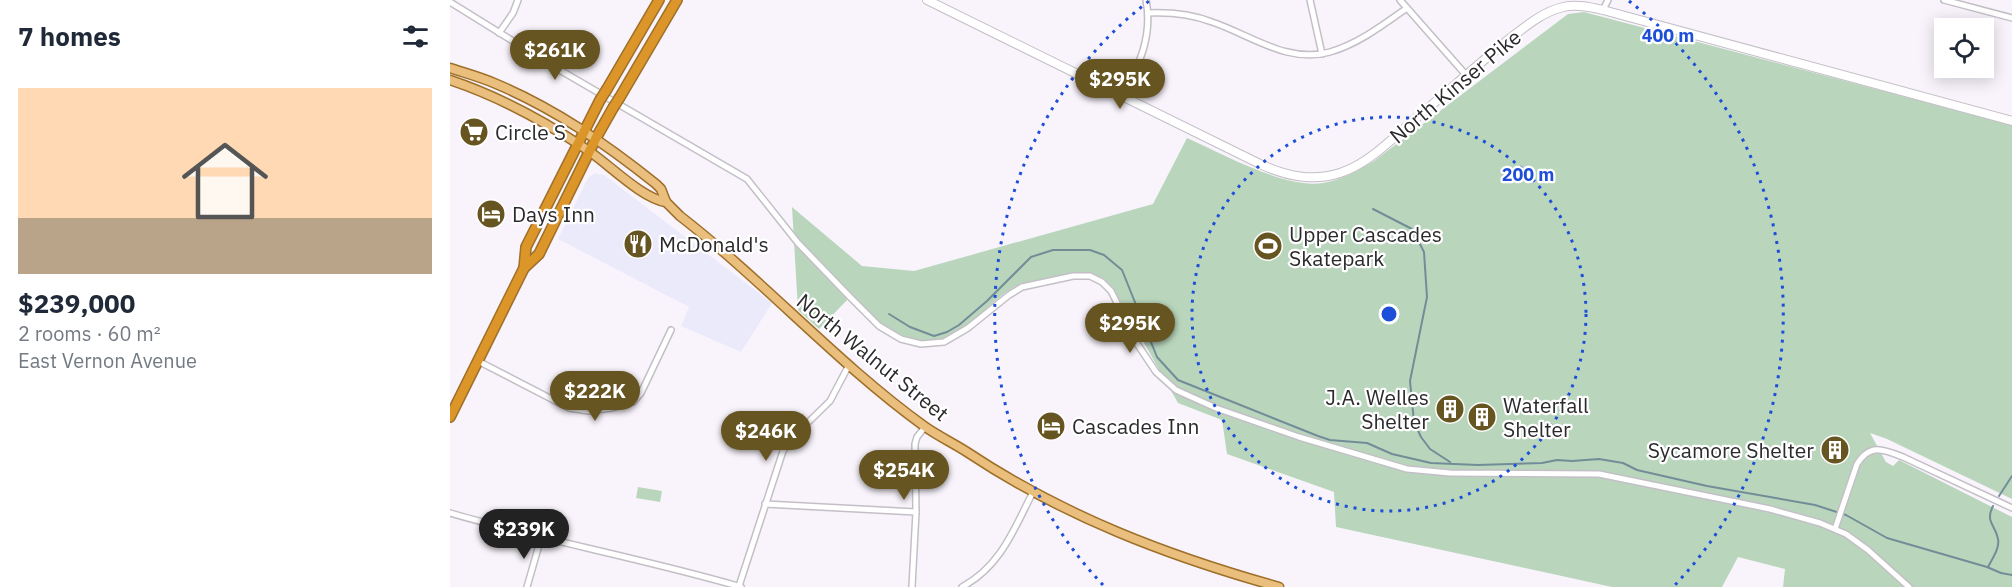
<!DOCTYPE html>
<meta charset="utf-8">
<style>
:root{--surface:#fff;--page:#f6f6f7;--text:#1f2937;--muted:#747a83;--line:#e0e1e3;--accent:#665421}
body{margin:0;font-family:"IBM Plex Sans",sans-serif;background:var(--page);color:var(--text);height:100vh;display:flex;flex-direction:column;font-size:22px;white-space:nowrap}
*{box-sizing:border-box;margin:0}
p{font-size:20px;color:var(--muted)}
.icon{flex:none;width:33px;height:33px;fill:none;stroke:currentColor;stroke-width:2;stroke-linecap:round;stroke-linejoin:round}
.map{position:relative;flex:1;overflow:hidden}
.details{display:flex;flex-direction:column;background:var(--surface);width:450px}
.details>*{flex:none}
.buttons{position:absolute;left:1484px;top:18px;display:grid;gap:12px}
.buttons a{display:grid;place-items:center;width:60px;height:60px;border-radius:0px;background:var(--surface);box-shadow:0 3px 15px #0003;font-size:30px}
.price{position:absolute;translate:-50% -51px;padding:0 14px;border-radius:21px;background:var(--accent);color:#fff;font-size:20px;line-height:39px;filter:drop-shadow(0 2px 3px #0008)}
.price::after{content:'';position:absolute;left:50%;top:36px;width:18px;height:14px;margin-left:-9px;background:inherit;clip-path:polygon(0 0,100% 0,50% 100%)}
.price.on{background:#222;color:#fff}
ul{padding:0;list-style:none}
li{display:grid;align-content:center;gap:12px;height:318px;padding:0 18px}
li+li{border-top:2px solid var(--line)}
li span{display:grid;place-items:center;height:186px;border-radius:0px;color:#555}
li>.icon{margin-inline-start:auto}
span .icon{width:108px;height:108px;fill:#fffc;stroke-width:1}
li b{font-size:26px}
h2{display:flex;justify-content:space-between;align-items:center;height:72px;padding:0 18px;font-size:26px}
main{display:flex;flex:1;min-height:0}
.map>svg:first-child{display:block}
.commercial{fill:#ebeafb}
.green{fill:#b9d6bd}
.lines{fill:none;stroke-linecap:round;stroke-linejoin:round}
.stream{stroke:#728d97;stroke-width:2}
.street-casing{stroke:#c4bfc7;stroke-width:8}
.secondary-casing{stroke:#c4bfc7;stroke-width:10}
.primary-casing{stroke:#9e702a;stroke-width:11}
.highway-casing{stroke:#9e702a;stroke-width:12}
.street{stroke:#fff;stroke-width:5}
.secondary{stroke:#fff;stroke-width:8}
.primary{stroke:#eabf7e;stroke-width:8}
.highway{stroke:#dc9528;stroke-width:9}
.highway-bridge-casing{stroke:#9e702a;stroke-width:12;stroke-linecap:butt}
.highway-bridge{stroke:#dc9528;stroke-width:9}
.ring{fill:none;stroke:#1d4ed8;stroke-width:3;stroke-dasharray:3 6}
.labels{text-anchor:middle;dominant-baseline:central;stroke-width:4.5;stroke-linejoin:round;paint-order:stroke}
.street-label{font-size:21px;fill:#2c2a2d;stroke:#fff}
.poi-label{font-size:21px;fill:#2c2a2d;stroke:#fff;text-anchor:start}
.centre{fill:#1d4ed8;stroke:#fff;stroke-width:3}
.ring-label{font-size:18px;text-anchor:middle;font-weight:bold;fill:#1d4ed8;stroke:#fff;stroke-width:4.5;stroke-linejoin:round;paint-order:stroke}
</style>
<main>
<section class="details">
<h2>7 homes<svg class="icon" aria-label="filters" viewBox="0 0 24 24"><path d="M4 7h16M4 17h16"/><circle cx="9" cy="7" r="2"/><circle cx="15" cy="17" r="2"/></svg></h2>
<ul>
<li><span style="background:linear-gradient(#ffd9b3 70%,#b9a48a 0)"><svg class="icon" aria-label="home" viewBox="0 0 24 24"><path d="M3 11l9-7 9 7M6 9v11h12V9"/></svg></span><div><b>$239,000</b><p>2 rooms · 60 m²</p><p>East Vernon Avenue</p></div></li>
</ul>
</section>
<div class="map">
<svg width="1562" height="587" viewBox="0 0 1562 587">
<rect width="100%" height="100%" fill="#f9f4fc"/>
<polygon class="commercial" points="145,173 154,175 322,303 291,352 231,326 239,307 108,239 138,178"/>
<g class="green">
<path d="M 1134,12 L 1562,125 L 1562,499 L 1437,439 L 1420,433 L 1436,462 L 1443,466 L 1449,460 L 1562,517 L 1562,587 L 1333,587 L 1335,569 L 1288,557 L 1272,587 L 1162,587 L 886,527 L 884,492 L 777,454 L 772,420 L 728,403 L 663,288 C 645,266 621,274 596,279 C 585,281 571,283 561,289 C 532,307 510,344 473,341 C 443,340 421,315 400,297 L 369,329 L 348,310 L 342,207 L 412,266 L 464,271 L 703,204 L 737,138 C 773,154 835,189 873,183 C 892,180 908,170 924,161 L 1118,14 Z"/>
<polygon points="188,487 212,491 210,502 186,498"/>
</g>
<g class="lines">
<g class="stream">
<polyline points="923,209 962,229 974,252 977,297 960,381 964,422 971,437 980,449 1000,462"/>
<polyline points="439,314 460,327 484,336 497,332 509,325 537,301 581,257 603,250 640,250 654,255 672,270 707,357 728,380 868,436 880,440 917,443 942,454 981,463 1028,465 1092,463 1107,460 1122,461 1149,459 1173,463 1187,470 1257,486 1365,505 1396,515 1437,538 1537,567 1551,573 1562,575"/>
<polyline points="1549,496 1562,476"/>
<path d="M 1538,567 C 1542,559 1550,548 1548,539 C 1545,524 1535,522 1543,506"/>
</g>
<g class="street-casing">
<g id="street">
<polyline points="860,0 872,54"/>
<polyline points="950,0 1016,75"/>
<polyline points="1494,0 1562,18"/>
<polyline points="0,2 108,69 297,179 348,243 400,297 429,326 451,339 471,344 494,342 518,328 559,295 572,287 623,276 640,276 652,282 661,291 688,345 706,372 726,390 766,408 849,437 957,469 1000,473 1149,474 1320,509 1370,523 1396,534 1418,550 1459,587"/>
<polyline points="1153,10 1158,0"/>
<path d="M 698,13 C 721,12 741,14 762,22 C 801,35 837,64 880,52 C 908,44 933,25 957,8"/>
<polyline points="49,33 63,13 68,0"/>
<path d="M 672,97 C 689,66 703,36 696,0"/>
<polyline points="28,361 119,408 138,411 162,408 183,402 191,393 221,330"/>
<polyline points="315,504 466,512"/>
<path d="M 0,513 C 96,541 195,559 291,587"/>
<path d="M 1385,529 L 1407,464 C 1420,443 1433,449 1453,457 L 1562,508"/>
<polyline points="289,586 333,451 341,439 380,401 399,365"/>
<polyline points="77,587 91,538"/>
<polyline points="462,587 466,512 465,444 467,437 475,427"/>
<path d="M 512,587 C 551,566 564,529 583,492"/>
</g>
</g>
<g class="secondary-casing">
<path id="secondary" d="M 477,0 L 810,164 C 836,176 862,182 890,173 C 918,164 942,139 964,120 C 995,94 1026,66 1058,40 C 1075,27 1092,12 1113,7 C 1126,4 1140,7 1153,10 L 1562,121"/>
</g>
<g class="primary-casing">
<g id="primary">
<path d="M 0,68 C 15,73 30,77 44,83 C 104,108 156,144 206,184 L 211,189 L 216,202 L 230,216 C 315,282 387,363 474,426 C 488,436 503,443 517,452 C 613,516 718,556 829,587"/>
<path d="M 0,80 C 48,96 94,121 136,149 C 159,164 191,198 216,202"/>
</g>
</g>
<g class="highway-casing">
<g id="highway">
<polyline points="157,89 209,0"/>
<polyline points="170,97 227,0"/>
<polyline points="74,268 89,254 146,138 163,108"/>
<polyline points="0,417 74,268 76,247 150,100"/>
</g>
</g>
<use href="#street" class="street"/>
<use href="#secondary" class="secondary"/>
<use href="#primary" class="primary"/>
<use href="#highway" class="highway"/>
<g class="highway-bridge-casing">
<g id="highway-bridge">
<polyline points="150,100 157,89"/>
<polyline points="163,108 170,97"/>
</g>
</g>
<use href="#highway-bridge" class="highway-bridge"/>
</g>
<g class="ring">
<circle cx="939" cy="314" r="197"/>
<path d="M653 585A394 394 0 0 1 699 1M1179 1A394 394 0 0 1 1225 585"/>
</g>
<defs>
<g id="supermarket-disc" transform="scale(1.5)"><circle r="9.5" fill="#665421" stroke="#fff"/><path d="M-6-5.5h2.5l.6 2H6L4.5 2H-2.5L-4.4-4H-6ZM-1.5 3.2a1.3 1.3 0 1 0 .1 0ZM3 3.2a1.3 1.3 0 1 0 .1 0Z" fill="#fff"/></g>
<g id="hotel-disc" transform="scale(1.5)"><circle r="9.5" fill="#665421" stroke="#fff"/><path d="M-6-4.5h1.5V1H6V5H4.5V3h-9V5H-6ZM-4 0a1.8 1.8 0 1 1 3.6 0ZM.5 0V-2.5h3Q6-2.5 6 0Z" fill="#fff"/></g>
<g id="restaurant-disc" transform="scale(1.5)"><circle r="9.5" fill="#665421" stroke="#fff"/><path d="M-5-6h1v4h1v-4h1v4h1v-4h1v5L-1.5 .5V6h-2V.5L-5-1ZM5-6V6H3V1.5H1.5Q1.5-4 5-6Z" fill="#fff"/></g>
<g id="stadium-disc" transform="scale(1.5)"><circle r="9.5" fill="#665421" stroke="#fff"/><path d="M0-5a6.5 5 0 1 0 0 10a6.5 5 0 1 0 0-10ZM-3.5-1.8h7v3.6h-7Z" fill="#fff"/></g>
<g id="building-disc" transform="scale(1.5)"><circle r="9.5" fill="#665421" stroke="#fff"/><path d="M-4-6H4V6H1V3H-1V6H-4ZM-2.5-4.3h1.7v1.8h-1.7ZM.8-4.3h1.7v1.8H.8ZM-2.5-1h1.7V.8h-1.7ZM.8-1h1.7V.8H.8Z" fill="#fff"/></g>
</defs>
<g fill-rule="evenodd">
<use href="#supermarket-disc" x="24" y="132"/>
<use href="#hotel-disc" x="41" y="214"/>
<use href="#restaurant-disc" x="188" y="244"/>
<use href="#stadium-disc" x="818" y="246"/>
<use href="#building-disc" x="1000" y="409"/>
<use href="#building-disc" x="1032" y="417"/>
<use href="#hotel-disc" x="601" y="426"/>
<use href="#building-disc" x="1385" y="450"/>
</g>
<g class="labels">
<g class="street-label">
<text transform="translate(1005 86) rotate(-40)">North Kinser Pike</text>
<text transform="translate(423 357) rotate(39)">North Walnut Street</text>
</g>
<g class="poi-label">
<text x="45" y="132">Circle S</text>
<text x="62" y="214">Days Inn</text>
<text x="839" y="234">Upper Cascades<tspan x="839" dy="24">Skatepark</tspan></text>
<text x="209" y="244">McDonald's</text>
<text x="979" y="397" text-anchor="end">J.A. Welles<tspan x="979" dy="24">Shelter</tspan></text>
<text x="1053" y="405">Waterfall<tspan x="1053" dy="24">Shelter</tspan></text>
<text x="622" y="426">Cascades Inn</text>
<text x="1364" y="450" text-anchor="end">Sycamore Shelter</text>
</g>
</g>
<circle cx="939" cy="314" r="9" class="centre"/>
<g class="ring-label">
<text x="1218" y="42">400 m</text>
<text x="1078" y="181">200 m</text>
</g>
</svg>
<div class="buttons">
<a><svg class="icon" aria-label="locate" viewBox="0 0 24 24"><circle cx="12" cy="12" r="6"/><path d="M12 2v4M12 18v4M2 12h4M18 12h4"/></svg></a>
</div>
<b class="price" style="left:105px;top:81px">$261K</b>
<b class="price" style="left:670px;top:110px">$295K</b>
<b class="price" style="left:680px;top:354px">$295K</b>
<b class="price" style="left:145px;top:422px">$222K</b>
<b class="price" style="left:316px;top:462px">$246K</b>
<b class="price" style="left:454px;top:501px">$254K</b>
<b class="price on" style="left:74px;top:560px">$239K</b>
</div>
</main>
